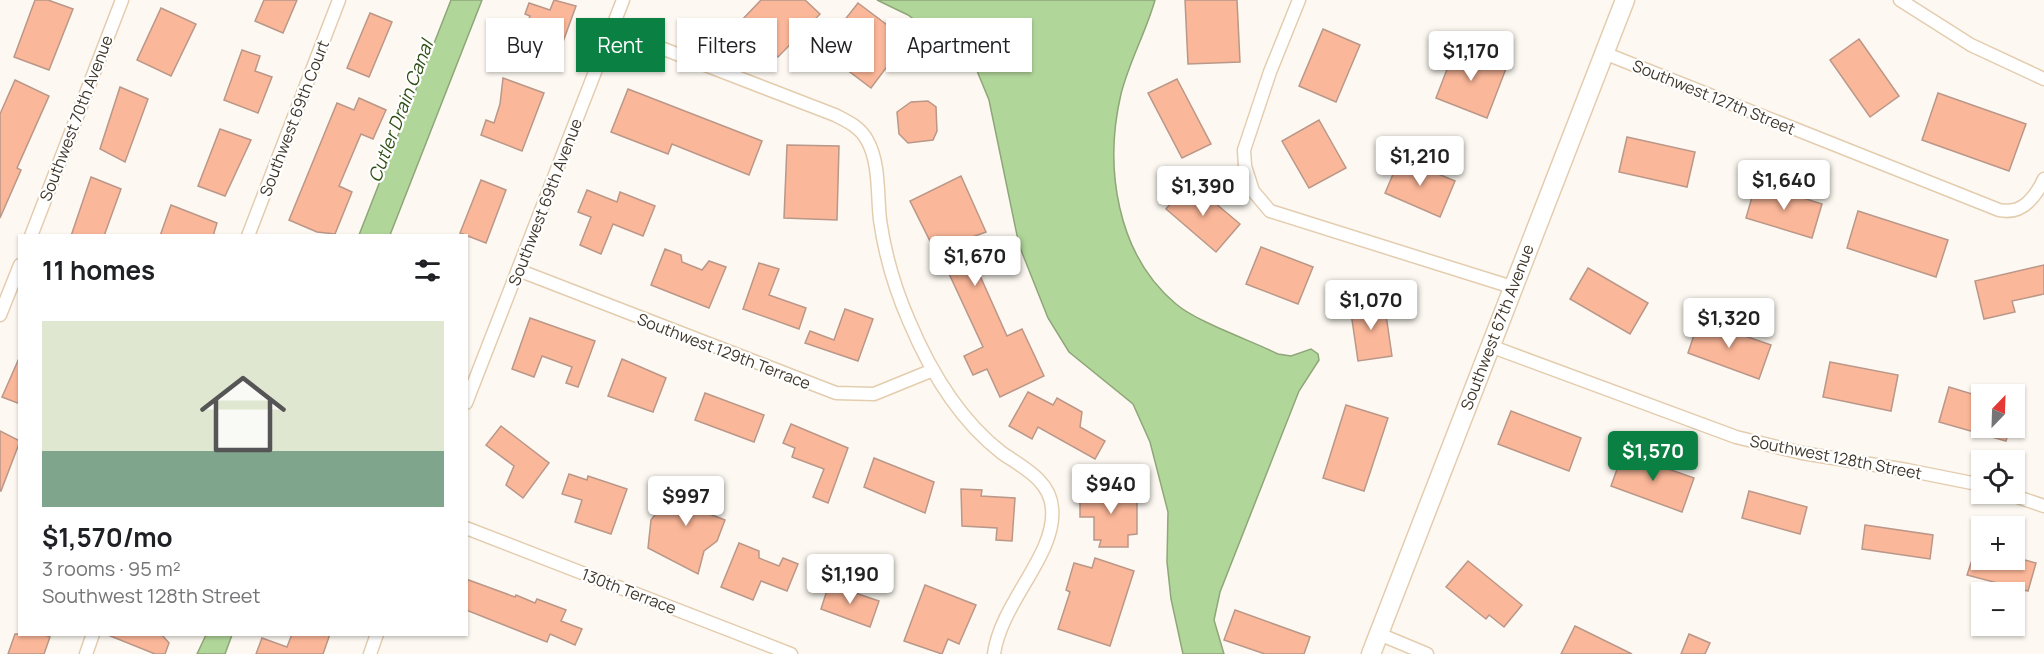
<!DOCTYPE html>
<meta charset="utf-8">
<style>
:root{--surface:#fff;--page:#f6f6f6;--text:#202124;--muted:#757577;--accent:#0b8043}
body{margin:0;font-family:Manrope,sans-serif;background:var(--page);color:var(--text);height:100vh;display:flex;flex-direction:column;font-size:22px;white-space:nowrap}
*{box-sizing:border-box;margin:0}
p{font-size:20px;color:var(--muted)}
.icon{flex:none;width:33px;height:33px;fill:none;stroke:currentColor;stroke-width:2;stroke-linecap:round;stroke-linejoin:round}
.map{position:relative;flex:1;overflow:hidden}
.side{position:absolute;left:18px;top:234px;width:450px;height:402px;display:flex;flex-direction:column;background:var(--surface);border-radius:0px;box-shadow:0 2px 4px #0004}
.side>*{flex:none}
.banner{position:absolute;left:486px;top:18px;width:570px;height:54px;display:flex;gap:12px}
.needle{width:39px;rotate:23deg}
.tools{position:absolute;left:1971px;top:384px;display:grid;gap:12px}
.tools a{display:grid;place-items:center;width:54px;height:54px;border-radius:0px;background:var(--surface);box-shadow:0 2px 4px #0004;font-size:30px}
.price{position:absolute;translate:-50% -51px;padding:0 14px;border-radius:6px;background:#fff;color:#222;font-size:20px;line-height:39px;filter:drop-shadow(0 2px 3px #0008)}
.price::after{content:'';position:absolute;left:50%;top:36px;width:18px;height:14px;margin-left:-9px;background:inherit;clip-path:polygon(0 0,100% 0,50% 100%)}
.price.active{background:var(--accent);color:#fff}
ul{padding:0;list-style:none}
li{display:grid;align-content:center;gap:12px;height:318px;padding:0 24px}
li span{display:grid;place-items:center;height:186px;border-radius:0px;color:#555}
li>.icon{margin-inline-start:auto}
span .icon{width:108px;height:108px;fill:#fffc;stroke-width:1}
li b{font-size:26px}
h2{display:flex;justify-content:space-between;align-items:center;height:72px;padding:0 24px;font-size:26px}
.pill{padding:0 21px;border-radius:0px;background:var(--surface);box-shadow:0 2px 4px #0004;font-size:21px;line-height:54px}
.pill.active{background:var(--accent);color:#fff}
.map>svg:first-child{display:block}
.water{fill:#b1d69a;stroke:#8fa679;stroke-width:1.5}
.building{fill:#fbb799;stroke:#ba9788;stroke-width:1.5}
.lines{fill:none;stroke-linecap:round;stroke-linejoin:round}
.minor-casing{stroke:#e4cdaf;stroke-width:15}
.secondary-casing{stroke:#e4cdaf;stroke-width:21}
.minor{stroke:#fff;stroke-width:12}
.secondary{stroke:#fff;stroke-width:18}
.labels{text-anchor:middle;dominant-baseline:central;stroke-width:4.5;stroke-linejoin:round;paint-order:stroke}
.street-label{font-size:16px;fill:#40372b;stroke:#fff}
.water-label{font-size:18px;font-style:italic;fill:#2e4f13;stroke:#fff}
</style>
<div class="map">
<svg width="2044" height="654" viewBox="0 0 2044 654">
<rect width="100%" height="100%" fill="#fdf9f2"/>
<g class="water">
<polygon points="451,0 482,0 390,235 359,235"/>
<path d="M 877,0 L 1155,0 C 1146,32 1129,62 1121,94 C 1104,166 1116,254 1176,304 C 1197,322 1250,340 1278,354 L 1291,356 L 1311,349 L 1318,354 L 1319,360 L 1299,391 L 1220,592 L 1214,620 L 1224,654 L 1183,654 L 1171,599 L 1167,562 L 1168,512 L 1150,442 L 1133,404 L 1069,352 L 1048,318 L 1019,245 L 989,100 L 975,66 L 908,15 Z"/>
<polygon points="206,635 232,635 225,654 197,654"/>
</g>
<g class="building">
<polygon points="35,0 48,0 73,9 49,70 14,57"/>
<polygon points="264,0 297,0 283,33 255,21"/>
<polygon points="554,0 576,6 555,64 517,50 530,16 525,14 529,3 550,10"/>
<polygon points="761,0 805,0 820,14 778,57 741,21"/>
<polygon points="1185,0 1237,0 1240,62 1188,64"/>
<polygon points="858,3 907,40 871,88 821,50"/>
<polygon points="161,8 196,24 171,76 137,60"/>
<polygon points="370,13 392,22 369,77 347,68"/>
<polygon points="1323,29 1360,45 1336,102 1299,86"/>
<polygon points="1859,39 1899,96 1870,117 1830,60"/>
<polygon points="1456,46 1507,66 1487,118 1436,98"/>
<polygon points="242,50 260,56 255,71 272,77 258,113 224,100"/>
<polygon points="503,78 544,93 522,151 481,135 486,120 494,123 500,104"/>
<polygon points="1177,79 1211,144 1182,158 1148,93"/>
<polygon points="15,80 49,96 17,168 21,170 0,218 0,114"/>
<polygon points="120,87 148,99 125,162 100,149"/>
<polygon points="628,89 762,141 749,175 672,144 668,154 611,132"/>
<polygon points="1938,93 2026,124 2009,171 1922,140"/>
<polygon points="359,98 386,110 373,139 361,134 339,186 352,192 335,234 317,232 289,220 337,103 354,110"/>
<polygon points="928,101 936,107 937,131 933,140 908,143 899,134 897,112 911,102"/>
<polygon points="1319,120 1346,168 1309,188 1282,141"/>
<polygon points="220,129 251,140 225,196 198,186"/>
<polygon points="1627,137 1695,152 1687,187 1619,172"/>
<polygon points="787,145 839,146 837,220 784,218"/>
<polygon points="1400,158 1455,181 1440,217 1385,193"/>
<polygon points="961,176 986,232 964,240 1007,336 1022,329 1044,376 1000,397 987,369 973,375 964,356 983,347 938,250 935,251 910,201"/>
<polygon points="91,177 121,189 104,236 71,236"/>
<polygon points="481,180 506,190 486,243 460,233"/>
<polygon points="1189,181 1240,224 1216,252 1166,209"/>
<polygon points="1756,183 1822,204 1812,238 1746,218"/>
<polygon points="587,190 617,202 620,192 655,206 643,236 613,224 601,254 580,245 591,217 578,212"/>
<polygon points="171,205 217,223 213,236 160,236"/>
<polygon points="1858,211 1948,240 1936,277 1847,248"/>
<polygon points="1261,247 1313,267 1298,304 1246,284"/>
<polygon points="665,249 681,255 682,262 702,270 709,261 726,267 709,308 651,285"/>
<polygon points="759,263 779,269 769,295 806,308 799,329 743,309"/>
<polygon points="2044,265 2044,294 2012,301 2015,312 1984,319 1975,281"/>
<polygon points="1588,268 1648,303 1630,334 1570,299"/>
<polygon points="1384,301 1392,356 1358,361 1350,306"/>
<polygon points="845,309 873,319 858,361 805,343 810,331 834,340"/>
<polygon points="530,318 595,341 578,387 566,383 572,367 542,356 534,377 512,369"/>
<polygon points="1699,320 1771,345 1759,379 1688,353"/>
<polygon points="20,356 20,404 2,397"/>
<polygon points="622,359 666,378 653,412 608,396"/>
<polygon points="1830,362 1898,375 1891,411 1823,397"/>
<polygon points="1949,387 1982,397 1982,428 2010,428 2006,441 1939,422"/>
<polygon points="1028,392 1053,405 1057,398 1082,412 1080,427 1105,441 1095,459 1038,427 1032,439 1009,426"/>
<polygon points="705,393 764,415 754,442 695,420"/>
<polygon points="1346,405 1388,418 1364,491 1323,478"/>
<polygon points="1511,411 1581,438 1569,471 1498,444"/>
<polygon points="791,424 848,448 828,503 813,497 824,469 792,457 795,448 783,443"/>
<polygon points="501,426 549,463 523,498 506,485 514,466 486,445"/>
<polygon points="0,431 20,441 1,491 0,491"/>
<polygon points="1623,453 1694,478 1682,512 1611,486"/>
<polygon points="874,458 934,482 925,513 864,487"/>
<polygon points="569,474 587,480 588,476 627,489 611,534 575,522 582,500 562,494"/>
<polygon points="687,477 714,488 704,512 725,520 717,541 704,551 698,574 648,548 651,520 664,503 677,502"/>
<polygon points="961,489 982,490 981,496 1015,498 1012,541 996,540 997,528 962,526"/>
<polygon points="1137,489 1137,534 1128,535 1128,547 1099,547 1101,540 1094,540 1094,517 1080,517 1080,490"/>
<polygon points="1749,491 1807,507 1800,534 1742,518"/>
<polygon points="1865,525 1933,535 1930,559 1862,549"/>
<polygon points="739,543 759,551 759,558 779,566 783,558 798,564 787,591 761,581 753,600 721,587"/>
<polygon points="2014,557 2036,563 2028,591 1967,575 1972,560 2014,560"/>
<polygon points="1095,558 1134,571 1110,646 1058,629 1070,592 1066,590 1074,563 1092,568"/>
<polygon points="1468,561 1522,605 1504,627 1489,615 1486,619 1446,587"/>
<polygon points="466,579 515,597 516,595 535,603 537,599 566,610 561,621 582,629 575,645 550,634 547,642 466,610"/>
<polygon points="829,584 879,601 870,627 821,609"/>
<polygon points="925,585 976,605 959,644 948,639 942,654 904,641"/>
<polygon points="1235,610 1310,637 1304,654 1265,654 1224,640"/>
<polygon points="1575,626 1632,654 1561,654"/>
<polygon points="15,634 42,634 50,637 44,654 8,654"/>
<polygon points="161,634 169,643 165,654 155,654 108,635"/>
<polygon points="292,634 330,634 323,654 256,654 262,638 287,647"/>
<polygon points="1689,634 1710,643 1705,654 1681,654"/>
</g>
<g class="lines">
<g class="minor-casing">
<g id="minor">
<polyline points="1299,0 1270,72 1244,150 1245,166 1253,191 1270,211 1512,287"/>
<polyline points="1900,0 1971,45 2044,79"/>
<path d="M 612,29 L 835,115 C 847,121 860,127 867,140 C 880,163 877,194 880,220 C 885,255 895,289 909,321 C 930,371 958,419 1002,453 C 1022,467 1050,480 1052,508 C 1057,554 1001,602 994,654"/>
<path d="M 1604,53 L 1999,210 C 2022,215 2035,198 2044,179"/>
<polyline points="31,236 122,0"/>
<polyline points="248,236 339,0"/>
<polyline points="518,270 836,393 874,394 933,370"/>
<polyline points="0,315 20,265"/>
<polyline points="1490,346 1736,437 1802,453 1907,470 1982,485"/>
<polyline points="466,403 623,0"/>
<polyline points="2009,494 2044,506"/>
<polyline points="466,528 791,654"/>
<polyline points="1379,634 1427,654"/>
<polyline points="86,654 93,634"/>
<polyline points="370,654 377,634"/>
</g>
</g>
<g class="secondary-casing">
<polyline id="secondary" points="1371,654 1625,0"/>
</g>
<use href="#minor" class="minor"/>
<use href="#secondary" class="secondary"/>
</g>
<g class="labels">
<g class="street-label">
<text transform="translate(1714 97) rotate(22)">Southwest 127th Street</text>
<text transform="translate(76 118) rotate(-69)">Southwest 70th Avenue</text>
<text transform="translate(294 118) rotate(-69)">Southwest 69th Court</text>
<text transform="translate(545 202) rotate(-69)">Southwest 69th Avenue</text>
<text transform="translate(1497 327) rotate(-69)">Southwest 67th Avenue</text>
<text transform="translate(724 351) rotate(21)">Southwest 129th Terrace</text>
<text transform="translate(1836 457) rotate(11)">Southwest 128th Street</text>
<text transform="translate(629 591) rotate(21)">130th Terrace</text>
</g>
<g class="water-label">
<text transform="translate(400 111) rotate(-69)">Cutler Drain Canal</text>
</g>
</g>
</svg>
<div class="tools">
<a><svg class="needle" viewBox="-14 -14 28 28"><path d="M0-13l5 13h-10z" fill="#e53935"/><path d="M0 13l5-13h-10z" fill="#757577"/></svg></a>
<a><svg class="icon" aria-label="locate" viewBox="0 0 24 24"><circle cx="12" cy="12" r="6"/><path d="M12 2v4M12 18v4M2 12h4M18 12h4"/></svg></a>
<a>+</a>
<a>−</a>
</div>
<b class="price" style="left:1471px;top:82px">$1,170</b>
<b class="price" style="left:1420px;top:187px">$1,210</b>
<b class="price" style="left:1784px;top:211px">$1,640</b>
<b class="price" style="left:1203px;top:217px">$1,390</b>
<b class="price" style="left:975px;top:287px">$1,670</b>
<b class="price" style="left:1371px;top:331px">$1,070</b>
<b class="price" style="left:1729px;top:349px">$1,320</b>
<b class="price active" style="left:1653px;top:482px">$1,570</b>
<b class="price" style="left:1111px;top:515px">$940</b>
<b class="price" style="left:686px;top:527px">$997</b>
<b class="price" style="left:850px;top:605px">$1,190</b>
<div class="banner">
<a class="pill">Buy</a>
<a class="pill active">Rent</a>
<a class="pill">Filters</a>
<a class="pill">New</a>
<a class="pill">Apartment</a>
</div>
<section class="side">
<h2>11 homes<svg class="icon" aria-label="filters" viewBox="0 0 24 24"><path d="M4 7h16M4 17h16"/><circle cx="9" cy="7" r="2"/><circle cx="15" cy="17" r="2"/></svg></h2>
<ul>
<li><span style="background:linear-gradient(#dfe7d0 70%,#7fa58c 0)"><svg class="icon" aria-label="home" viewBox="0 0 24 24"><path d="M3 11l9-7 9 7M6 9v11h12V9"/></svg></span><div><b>$1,570/mo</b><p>3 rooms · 95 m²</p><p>Southwest 128th Street</p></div></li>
</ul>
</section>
</div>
